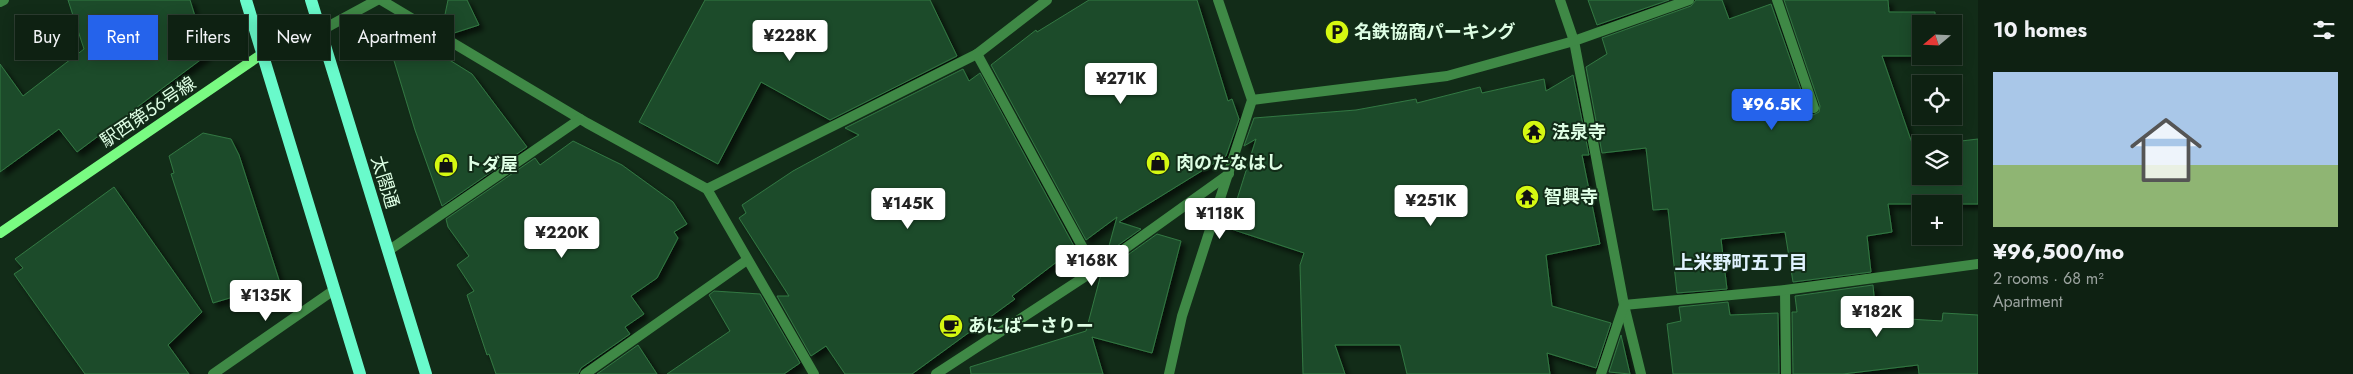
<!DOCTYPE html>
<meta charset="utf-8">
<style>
:root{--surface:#0e2112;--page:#17291b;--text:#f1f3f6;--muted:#9ba39f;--line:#2e3e32;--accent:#2563eb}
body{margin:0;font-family:Jost,"Noto Sans JP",sans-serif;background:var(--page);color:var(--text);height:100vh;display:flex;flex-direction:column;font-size:19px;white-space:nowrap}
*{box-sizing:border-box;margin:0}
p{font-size:16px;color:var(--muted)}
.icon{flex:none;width:28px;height:28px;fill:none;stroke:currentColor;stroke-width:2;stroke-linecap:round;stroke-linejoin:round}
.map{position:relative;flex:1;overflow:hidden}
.panel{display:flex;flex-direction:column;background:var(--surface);width:375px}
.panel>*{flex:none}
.top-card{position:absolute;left:15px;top:15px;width:475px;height:45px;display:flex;gap:10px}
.needle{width:32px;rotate:251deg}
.tools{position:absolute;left:1912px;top:15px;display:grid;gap:10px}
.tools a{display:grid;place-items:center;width:50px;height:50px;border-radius:0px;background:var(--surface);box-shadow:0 2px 12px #0003,0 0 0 1px var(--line);font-size:25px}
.price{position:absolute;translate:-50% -42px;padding:0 11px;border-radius:5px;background:#fff;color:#222;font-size:16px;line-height:32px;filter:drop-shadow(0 1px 2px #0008)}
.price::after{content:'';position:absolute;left:50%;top:30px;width:15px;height:11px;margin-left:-8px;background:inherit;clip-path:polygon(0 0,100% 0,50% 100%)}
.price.current{background:var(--accent);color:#fff}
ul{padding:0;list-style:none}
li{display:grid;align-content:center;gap:10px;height:265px;padding:0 15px}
li span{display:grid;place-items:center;height:155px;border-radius:0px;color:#555}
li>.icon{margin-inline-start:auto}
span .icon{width:90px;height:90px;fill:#fffc;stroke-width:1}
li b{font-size:21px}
h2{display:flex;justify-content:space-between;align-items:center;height:60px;padding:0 15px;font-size:21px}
.pill{padding:0 18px;border-radius:0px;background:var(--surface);box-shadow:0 2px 12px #0003,0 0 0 1px var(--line);font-size:18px;line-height:45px}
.pill.current{background:var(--accent);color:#fff}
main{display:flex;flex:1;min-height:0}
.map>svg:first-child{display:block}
.building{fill:#1f4c2a;stroke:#327843;filter:url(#shadow)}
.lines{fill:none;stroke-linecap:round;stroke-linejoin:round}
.lane{stroke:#3f8946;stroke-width:10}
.street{stroke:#3f8946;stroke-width:10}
.secondary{stroke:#79fb82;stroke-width:10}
.primary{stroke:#69facb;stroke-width:12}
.labels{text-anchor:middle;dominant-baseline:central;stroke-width:4;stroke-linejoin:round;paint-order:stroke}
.poi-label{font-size:18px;font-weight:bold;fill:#defee4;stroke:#122c18;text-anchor:start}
.street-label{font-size:18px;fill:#defee4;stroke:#122c18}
.neighbourhood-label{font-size:19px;font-weight:bold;fill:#e0f2fe;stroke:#122c18}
</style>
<main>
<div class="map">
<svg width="1978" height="374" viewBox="0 0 1978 374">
<defs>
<filter id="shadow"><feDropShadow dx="4.5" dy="4.5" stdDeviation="2.5" flood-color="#0009"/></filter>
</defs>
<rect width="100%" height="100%" fill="#122c18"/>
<g class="building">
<polygon points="68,0 190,0 207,55 77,152 59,129 0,172 0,64 23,96 84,49"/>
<polygon points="448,0 467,0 479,25 451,34 442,29"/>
<polygon points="705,0 930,0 957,56 830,120 761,82 718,164 639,122"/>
<polygon points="1089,0 1197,0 1228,101 1232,99 1239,119 1226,156 1119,222 1141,229 1107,253 1117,217 1086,240 991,65 1036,30 1037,32"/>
<polygon points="1588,0 1669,0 1597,25"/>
<polygon points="1696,0 1722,0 1729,19 1771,4 1808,110 1813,115 1819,112 1820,106 1784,0 1888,0 1889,12 1935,12 1935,24 1921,24 1921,56 1882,56 1913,146 1921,145 1921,176 1954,176 1954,144 1936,144 1978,139 1978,204 1888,204 1892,232 1867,236 1871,272 1793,282 1785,232 1721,239 1727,289 1677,293 1668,209 1653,210 1646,148 1602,153 1586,67 1607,54 1602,38 1691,6"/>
<polygon points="411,36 472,74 527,147 442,206 415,130 392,54"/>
<polygon points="963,69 969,81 980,73 1075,248 1012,296 1015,299 912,374 845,374 826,346 811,356 777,296 789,296 739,218 746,213 742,205 793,171 859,135 845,128"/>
<polygon points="1573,75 1589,155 1582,155 1600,244 1546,255 1552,306 1611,323 1596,368 1547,353 1550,374 1407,374 1400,345 1335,345 1345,374 1303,374 1300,265 1304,253 1228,228 1256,139 1244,146 1254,118 1356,110 1416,99 1417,103 1480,87 1482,93 1544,79 1546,91"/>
<polygon points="203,133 231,139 239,155 280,283 213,303 171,174 174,173 169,156"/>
<polygon points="573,141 622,165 673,202 687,224 674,232 678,238 657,278 631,296 644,314 625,327 630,334 581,368 578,374 496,374 489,354 487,355 467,295 474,291 457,265 469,256 448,227 446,219 535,158 540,165"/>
<polygon points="114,187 202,312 168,345 189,374 85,374 14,274 23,268 15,259"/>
<polygon points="1157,234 1181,241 1152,353 1092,337 1103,374 971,374 970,367 1086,331 1101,274"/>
<polygon points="1873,285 1876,317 1942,321 1943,313 1978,315 1978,374 1919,374 1918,365 1843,374 1793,374 1792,312 1797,312 1795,296"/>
<polygon points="714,291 760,294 800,363 784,374 667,374 730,331 709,295"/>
<polygon points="1728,302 1730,315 1778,313 1779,374 1673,374 1667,324 1681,321 1679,307"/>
<polygon points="1621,335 1630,374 1609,372"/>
<polygon points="638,345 657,374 597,374"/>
</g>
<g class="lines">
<polyline class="lane" points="1777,0 1814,108"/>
<g class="street">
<polyline points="381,0 587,123 707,189 814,374"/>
<polyline points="1560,0 1574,41 1624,305 1641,374"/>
<polyline points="0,2 4,0"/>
<polyline points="320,31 377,0"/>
<polyline points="977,54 1095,270"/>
<polyline points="1252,100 1447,76 1574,41 1689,0"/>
<polyline points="707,189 977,54 1047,0"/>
<polyline points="388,251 580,119"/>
<polyline points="1785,290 1786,374"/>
<polyline points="213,374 334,290"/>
<polyline points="585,374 747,260"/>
<polyline points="936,374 1095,270 1229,174"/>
<polyline points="1169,374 1182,316 1252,100 1218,0"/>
<polyline points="1601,374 1624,305 1785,290 1978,264"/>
</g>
<polyline class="secondary" points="0,233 262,54 320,31"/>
<g class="primary">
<polyline points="246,0 360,374"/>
<polyline points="311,0 426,374"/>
</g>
</g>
<defs>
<g id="parking-disc" transform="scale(1.25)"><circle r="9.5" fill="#d5f811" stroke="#122c18"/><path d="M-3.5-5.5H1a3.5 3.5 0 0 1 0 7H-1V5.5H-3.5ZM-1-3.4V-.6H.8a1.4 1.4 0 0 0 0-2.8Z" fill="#111"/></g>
<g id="temple-disc" transform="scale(1.25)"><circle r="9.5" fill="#d5f811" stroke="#122c18"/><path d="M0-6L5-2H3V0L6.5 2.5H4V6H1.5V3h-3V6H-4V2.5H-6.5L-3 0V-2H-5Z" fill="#111"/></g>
<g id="shop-disc" transform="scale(1.25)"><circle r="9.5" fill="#d5f811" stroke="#122c18"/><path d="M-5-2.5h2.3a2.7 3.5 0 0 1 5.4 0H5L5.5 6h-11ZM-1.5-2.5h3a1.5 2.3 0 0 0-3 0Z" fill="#111"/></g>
<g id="cafe-disc" transform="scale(1.25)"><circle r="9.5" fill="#d5f811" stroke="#122c18"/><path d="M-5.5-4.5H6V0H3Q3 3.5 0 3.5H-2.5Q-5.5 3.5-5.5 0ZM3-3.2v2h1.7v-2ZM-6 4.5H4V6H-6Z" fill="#111"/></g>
</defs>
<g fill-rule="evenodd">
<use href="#parking-disc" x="1337" y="32"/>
<use href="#temple-disc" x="1534" y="132"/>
<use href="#shop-disc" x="1158" y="163"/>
<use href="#shop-disc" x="446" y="165"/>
<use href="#temple-disc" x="1527" y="197"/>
<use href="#cafe-disc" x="951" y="326"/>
</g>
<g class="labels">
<g class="poi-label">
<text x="1354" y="32">名鉄協商パーキング</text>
<text x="1552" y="132">法泉寺</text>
<text x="1176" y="163">肉のたなはし</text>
<text x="464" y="165">トダ屋</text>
<text x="1544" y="197">智興寺</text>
<text x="968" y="326">あにばーさりー</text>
</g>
<g class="street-label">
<text transform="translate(148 112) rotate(-34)">駅西第56号線</text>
<text transform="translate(385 182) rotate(73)">太閤通</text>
</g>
<g class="neighbourhood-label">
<text x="1741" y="262">上米野町五丁目</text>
</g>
</g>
</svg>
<div class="tools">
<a><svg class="needle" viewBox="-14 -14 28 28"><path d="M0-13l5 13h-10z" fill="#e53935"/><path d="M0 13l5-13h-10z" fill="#9ba39f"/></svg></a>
<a><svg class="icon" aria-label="locate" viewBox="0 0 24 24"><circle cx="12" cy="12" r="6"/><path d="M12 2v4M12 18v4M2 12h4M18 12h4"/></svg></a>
<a><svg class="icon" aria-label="layers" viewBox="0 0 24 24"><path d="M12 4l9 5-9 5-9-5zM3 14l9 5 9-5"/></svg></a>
<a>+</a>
</div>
<b class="price" style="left:790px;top:62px">¥228K</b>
<b class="price" style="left:1121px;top:105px">¥271K</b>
<b class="price current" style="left:1772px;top:131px">¥96.5K</b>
<b class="price" style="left:1431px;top:227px">¥251K</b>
<b class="price" style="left:908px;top:230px">¥145K</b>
<b class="price" style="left:1220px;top:240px">¥118K</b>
<b class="price" style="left:562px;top:259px">¥220K</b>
<b class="price" style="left:1092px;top:287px">¥168K</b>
<b class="price" style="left:266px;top:322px">¥135K</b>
<b class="price" style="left:1877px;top:338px">¥182K</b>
<div class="top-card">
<a class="pill">Buy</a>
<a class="pill current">Rent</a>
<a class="pill">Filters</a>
<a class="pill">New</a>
<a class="pill">Apartment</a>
</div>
</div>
<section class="panel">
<h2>10 homes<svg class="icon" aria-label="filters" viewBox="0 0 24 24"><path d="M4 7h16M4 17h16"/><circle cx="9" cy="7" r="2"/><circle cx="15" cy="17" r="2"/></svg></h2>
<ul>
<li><span style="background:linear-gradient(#a9c7e8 60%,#8fb573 0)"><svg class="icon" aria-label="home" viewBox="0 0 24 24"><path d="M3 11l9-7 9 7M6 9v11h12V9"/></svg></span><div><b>¥96,500/mo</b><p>2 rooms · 68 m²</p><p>Apartment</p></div></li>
</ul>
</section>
</main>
